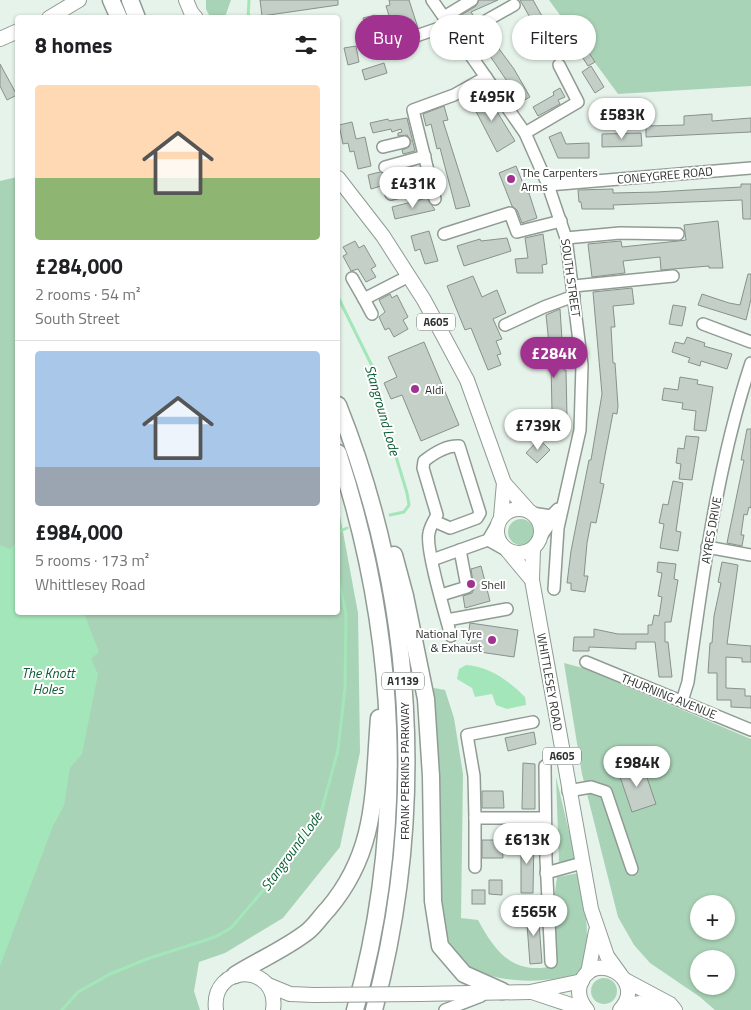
<!DOCTYPE html>
<meta charset="utf-8">
<style>
:root{--surface:#fff;--page:#f6f6f6;--text:#202124;--muted:#757577;--line:#e0e0e0;--accent:#a13290}
body{margin:0;font-family:"Titillium Web",sans-serif;background:var(--page);color:var(--text);height:100vh;display:flex;flex-direction:column;font-size:19px;white-space:nowrap}
*{box-sizing:border-box;margin:0}
p{font-size:16px;color:var(--muted)}
.icon{flex:none;width:28px;height:28px;fill:none;stroke:currentColor;stroke-width:2;stroke-linecap:round;stroke-linejoin:round}
.map{position:relative;flex:1;overflow:hidden}
.drawer{position:absolute;left:15px;top:15px;width:325px;height:600px;display:flex;flex-direction:column;background:var(--surface);border-radius:5px;box-shadow:0 1px 4px #0004}
.drawer>*{flex:none}
.banner{position:absolute;left:355px;top:15px;width:320px;height:45px;display:flex;gap:10px}
.controls{position:absolute;left:690px;top:895px;display:grid;gap:10px}
.controls a{display:grid;place-items:center;width:45px;height:45px;border-radius:50%;background:var(--surface);box-shadow:0 1px 4px #0004;font-size:25px}
.price{position:absolute;translate:-50% -42px;padding:0 11px;border-radius:18px;background:#fff;color:#222;font-size:16px;line-height:32px;filter:drop-shadow(0 1px 2px #0008)}
.price::after{content:'';position:absolute;left:50%;top:30px;width:15px;height:11px;margin-left:-8px;background:inherit;clip-path:polygon(0 0,100% 0,50% 100%)}
.price.current{background:var(--accent);color:#fff}
ul{padding:0;list-style:none}
li{display:grid;align-content:center;gap:10px;height:265px;padding:0 20px}
li+li{border-top:1px solid var(--line)}
li span{display:grid;place-items:center;height:155px;border-radius:5px;color:#555}
li>.icon{margin-inline-start:auto}
span .icon{width:90px;height:90px;fill:#fffc;stroke-width:1}
li b{font-size:21px}
h2{display:flex;justify-content:space-between;align-items:center;height:60px;padding:0 20px;font-size:21px}
.tag{padding:0 18px;border-radius:22px;background:var(--surface);box-shadow:0 1px 4px #0004;font-size:18px;line-height:45px}
.tag.current{background:var(--accent);color:#fff}
.map>svg:first-child{display:block}
.green{fill:#a9d3b6;fill-rule:evenodd}
.water{fill:#a3e6b9}
.lines{fill:none;stroke-linecap:round;stroke-linejoin:round}
.stream{stroke:#a3e6b9;stroke-width:3}
.building{fill:#c3cfc7;stroke:#87928a}
.minor-casing{stroke:#909b93;stroke-width:14}
.major-casing{stroke:#909b93;stroke-width:16}
.highway-casing{stroke:#909b93;stroke-width:19}
.minor{stroke:#fff;stroke-width:11}
.major{stroke:#fff;stroke-width:14}
.highway{stroke:#fff;stroke-width:16}
.major-bridge-casing{stroke:#909b93;stroke-width:16;stroke-linecap:butt}
.major-bridge{stroke:#fff;stroke-width:14}
.poi-dot{fill:#a13290;stroke:#fff;stroke-width:2}
.labels{text-anchor:middle;dominant-baseline:central;stroke-width:4;stroke-linejoin:round;paint-order:stroke}
.shield{fill:#fff;stroke:#6b6f6d;stroke-width:1}
.shield-label{font-size:11px;font-weight:bold;fill:#2c312e}
.poi-label{font-size:12px;fill:#2c312e;stroke:#fff;text-anchor:start}
.street-label{font-size:12px;fill:#2c312e;stroke:#fff}
.water-label{font-size:14px;font-style:italic;fill:#0e5d35;stroke:#fff}
</style>
<div class="map">
<svg width="751" height="1010" viewBox="0 0 751 1010">
<rect width="100%" height="100%" fill="#e6f3ea"/>
<g class="green">
<polygon points="206,0 231,0 225,17 210,17 206,9"/>
<polygon points="549,0 751,0 751,86 618,94"/>
<polygon points="17,177 18,612 338,612 338,505 358,613 360,752 340,847 283,918 225,953 199,962 194,991 200,1010 0,1010 0,181"/>
<circle cx="521" cy="532" r="13"/>
<path d="M 564,663 L 583,668 L 751,739 L 751,1010 L 715,1010 L 700,997 L 650,963 L 634,945 L 618,917 L 582,774 ZM 699,904 L 726,904 L 726,931 L 699,931 ZM 699,959 L 726,959 L 726,986 L 699,986 Z"/>
<path d="M 434,688 L 445,690 L 454,718 L 463,774 L 461,918 L 478,920 C 496,953 513,975 554,966 L 551,897 L 555,892 L 557,877 L 579,873 C 585,909 592,937 582,972 C 543,987 461,987 444,937 C 437,916 440,884 439,861 C 437,809 435,757 433,705 Z"/>
<polygon points="556,777 576,861 559,862"/>
<circle cx="604" cy="991" r="13"/>
</g>
<g class="water">
<polygon points="17,542 18,612 84,613 99,652 91,659 98,674 82,754 70,768 64,806 53,826 0,966 0,545 10,549"/>
<path d="M 466,665 C 490,667 508,680 525,697 L 526,705 L 507,709 L 496,705 L 492,694 L 475,697 L 472,688 L 457,679 L 459,669 Z"/>
</g>
<g class="lines">
<g class="stream">
<polyline points="248,18 249,0"/>
<polyline points="338,297 374,370 378,397 407,493 409,505 404,512 390,515"/>
<polyline points="338,532 347,528"/>
<polyline points="62,1010 78,992 110,974 147,959 215,937 231,928 272,880 322,809 338,750 345,688 346,614 338,577"/>
</g>
</g>
<g class="building">
<polygon points="260,0 338,0 338,5 262,16"/>
<polygon points="389,0 409,0 418,28 395,35 386,6 390,5"/>
<polygon points="479,0 498,0 471,12 475,18 469,22 467,19 458,24 455,19 476,6"/>
<polygon points="520,0 533,0 557,43 561,41 567,52 557,58 551,48 548,49"/>
<polygon points="375,15 380,37 368,39 363,18"/>
<polygon points="485,30 514,69 530,97 521,102 476,35"/>
<polygon points="356,46 359,62 348,65 344,48"/>
<polygon points="586,48 595,62 588,66 579,52"/>
<polygon points="384,63 387,73 365,80 362,70"/>
<polygon points="0,64 17,95 7,100 0,86"/>
<polygon points="591,66 604,87 595,93 582,72"/>
<polygon points="560,88 565,97 558,100 560,104 538,116 533,107 554,95 553,92"/>
<polygon points="479,90 489,108 493,105 515,141 497,152 468,96"/>
<polygon points="444,106 448,120 443,121 470,206 456,209 440,148 437,149 431,124 426,126 423,114"/>
<polygon points="712,114 712,121 751,118 751,132 646,137 646,126 684,125 684,116"/>
<polygon points="407,118 415,151 403,154 402,150 409,147 411,141 407,135 398,136 398,133 402,132 401,129 392,132 391,129 373,133 370,123 388,119 389,121"/>
<polygon points="352,122 356,139 365,137 371,166 358,169 354,151 350,152 348,143 343,144 339,125"/>
<polygon points="561,132 566,144 589,143 589,158 558,158 549,137"/>
<polygon points="641,133 642,146 602,147 602,134"/>
<polygon points="516,166 527,193 529,193 537,218 522,223 517,210 512,206 499,173"/>
<polygon points="380,172 385,174 388,184 371,189 368,175"/>
<polygon points="741,184 751,184 751,219 743,219 742,200 613,205 614,209 582,209 581,202 579,202 578,190 613,189 613,193 657,192 741,187"/>
<polygon points="427,198 435,210 395,219 392,207"/>
<polygon points="718,221 723,268 709,268 709,266 661,270 660,257 623,261 625,273 592,277 588,244 621,241 622,247 678,241 686,240 684,225"/>
<polygon points="429,231 438,261 425,264 420,249 415,251 411,236"/>
<polygon points="543,234 547,264 542,265 543,273 517,273 515,259 528,258 525,238"/>
<polygon points="507,238 511,251 464,266 457,246 480,239 481,241"/>
<polygon points="355,241 359,248 364,245 376,266 371,269 376,277 366,282 358,269 351,271 343,256 347,254 343,247"/>
<polygon points="748,274 751,274 751,299 746,320 698,305 702,294 729,303 740,305"/>
<polygon points="473,276 482,297 497,290 506,313 493,319 502,339 496,341 501,354 497,355 501,365 488,370 471,328 465,330 447,286"/>
<polygon points="632,288 634,304 613,306 615,327 611,327 613,363 615,363 618,406 617,414 613,413 602,471 600,483 604,484 596,523 591,522 587,543 584,576 588,576 585,592 571,590 571,583 567,583 571,551 589,460 591,460 602,394 593,292"/>
<polygon points="390,294 392,298 397,295 408,317 403,320 408,329 394,337 389,328 385,330 379,317 385,312 379,300"/>
<polygon points="673,305 686,307 682,326 669,324"/>
<polygon points="560,309 564,370 566,370 567,417 561,417 562,428 528,430 528,419 540,418 540,411 552,411 551,363 546,315"/>
<polygon points="687,337 705,343 704,346 732,354 727,369 701,361 700,366 688,362 690,358 672,352 675,342 684,344"/>
<polygon points="424,342 459,425 421,441 402,395 391,399 384,383 397,377 388,357"/>
<polygon points="680,377 698,380 697,384 713,387 706,431 694,430 696,411 682,409 683,403 662,400 664,388 678,390"/>
<polygon points="747,429 751,429 751,508 749,507 747,515 744,514 741,535 744,535 742,546 727,543 744,460 741,460"/>
<polygon points="686,436 699,437 692,480 679,479 681,464 676,463 678,448 684,449"/>
<polygon points="539,439 550,450 537,463 526,453"/>
<polygon points="673,481 683,483 676,531 681,532 678,551 660,548 664,524 659,523 663,504 668,505"/>
<polygon points="658,562 676,564 674,579 678,580 671,622 665,622 665,642 668,642 672,677 659,677 655,642 636,642 636,649 589,647 589,651 573,651 574,637 594,637 594,629 618,634 648,634 648,625 652,625 654,615 659,616 662,597 658,596 662,573 657,572"/>
<polygon points="722,562 738,565 727,644 751,646 751,662 742,662 742,658 726,657 726,688 745,689 745,696 751,696 751,708 731,707 731,700 717,700 717,673 708,673 710,643 712,643 714,616 721,583 718,582"/>
<polygon points="481,566 490,601 465,608 463,596 472,593 474,589 471,569"/>
<polygon points="470,623 518,630 514,657 466,650"/>
<polygon points="534,732 536,744 508,751 505,738"/>
<polygon points="523,763 535,764 535,809 522,809"/>
<polygon points="642,763 656,804 632,812 618,771"/>
<polygon points="482,791 503,791 504,808 482,808"/>
<polygon points="521,837 534,837 533,893 521,893"/>
<polygon points="482,840 502,840 503,858 482,858"/>
<polygon points="489,880 502,880 502,895 489,894"/>
<rect x="472" y="890" width="13" height="14"/>
<polygon points="538,910 542,963 530,964 526,911"/>
</g>
<g class="lines">
<g class="minor-casing">
<g id="minor">
<polyline points="432,0 525,133 548,185 566,238 582,365 580,430 558,528 554,589"/>
<polyline points="444,17 472,0"/>
<polyline points="457,37 514,5"/>
<polyline points="384,47 448,25"/>
<polyline points="525,133 578,102 559,65"/>
<polyline points="383,147 404,142"/>
<polyline points="385,167 425,156"/>
<polyline points="548,185 751,168"/>
<polyline points="391,194 432,183"/>
<polyline points="435,199 413,110 454,95 486,77"/>
<polyline points="444,234 510,213 517,232 561,221"/>
<polyline points="566,238 620,233 678,234"/>
<polyline points="352,278 364,299 409,276"/>
<polyline points="574,286 673,276"/>
<polyline points="364,299 372,314"/>
<polyline points="703,324 751,342"/>
<polyline points="505,325 544,307 574,296"/>
<polyline points="532,513 551,516 558,509"/>
<path d="M 434,521 L 450,528 L 477,518 L 480,513 L 459,446 C 446,445 434,453 424,461 L 423,468 L 437,515 C 434,520 430,527 429,533 C 425,548 446,617 451,636"/>
<polyline points="540,538 559,510"/>
<polyline points="488,540 504,549"/>
<polyline points="707,547 751,555"/>
<polyline points="432,560 488,540 499,521"/>
<polyline points="441,595 467,587 460,550"/>
<polyline points="447,620 507,609"/>
<polyline points="586,662 751,730"/>
<path d="M 682,701 L 688,682 C 703,574 717,466 751,363"/>
<polyline points="533,722 467,735 474,776 475,818 545,818"/>
<polyline points="545,766 546,859 551,962"/>
<polyline points="568,791 591,787 606,792 632,869"/>
<polyline points="475,867 475,818"/>
<polyline points="546,873 582,863"/>
<polyline points="445,1010 481,996"/>
</g>
</g>
<g class="major-casing">
<g id="major">
<polyline points="186,0 191,12 196,18"/>
<polyline points="49,18 79,0"/>
<polyline points="0,39 18,31"/>
<polyline points="338,178 383,236 424,300 467,380 504,483 529,511"/>
<circle cx="519" cy="531" r="22"/>
<polyline points="501,517 504,483"/>
<polyline points="533,549 532,580 591,909 607,956 620,974"/>
<polyline points="507,550 532,580"/>
<polyline points="588,973 596,931"/>
<polyline points="625,980 670,1004 675,1010"/>
<polyline points="268,985 290,994 314,995"/>
<polyline points="532,992 586,1010"/>
<polyline points="420,994 530,992 582,981"/>
<polyline points="624,1006 639,1003 666,1010"/>
<path d="M 216,1010 C 210,962 280,963 273,1010"/>
<path d="M 587,1010 C 581,1003 577,995 580,985 C 592,947 649,979 620,1010"/>
</g>
</g>
<g class="highway-casing">
<g id="highway">
<polyline points="111,0 119,18"/>
<polyline points="130,0 137,18"/>
<path d="M 338,405 C 415,597 427,810 374,1010"/>
<path d="M 338,453 C 397,633 407,826 355,1010"/>
<polyline points="394,555 405,596 426,699 431,776 433,901 440,946 464,974 502,991"/>
<path d="M 235,975 C 259,960 285,949 307,932 C 315,926 321,916 328,909 C 378,850 373,791 379,718"/>
</g>
</g>
<use href="#minor" class="minor"/>
<use href="#major" class="major"/>
<use href="#highway" class="highway"/>
<g class="major-bridge-casing">
<polyline id="major-bridge" points="314,995 420,994"/>
</g>
<use href="#major-bridge" class="major-bridge"/>
</g>
<g class="poi-dot">
<circle cx="511" cy="179" r="5"/>
<circle cx="415" cy="389" r="5"/>
<circle cx="471" cy="584" r="5"/>
<circle cx="492" cy="640" r="5"/>
</g>
<g class="labels">
<g class="shield">
<rect x="417" y="313.5" width="38" height="17" rx="4"/>
<rect x="382" y="672.5" width="42" height="17" rx="4"/>
<rect x="543" y="747.5" width="38" height="17" rx="4"/>
</g>
<g class="shield-label">
<text x="436" y="322">A605</text>
<text x="403" y="681">A1139</text>
<text x="562" y="756">A605</text>
</g>
<g class="poi-label">
<text x="521" y="172">The Carpenters<tspan x="521" dy="14">Arms</tspan></text>
<text x="425" y="389">Aldi</text>
<text x="481" y="584">Shell</text>
<text x="482" y="633" text-anchor="end">National Tyre<tspan x="482" dy="14">&amp; Exhaust</tspan></text>
</g>
<g class="street-label">
<text transform="translate(665 175) rotate(-5)">CONEYGREE ROAD</text>
<text transform="translate(571 278) rotate(82)">SOUTH STREET</text>
<text transform="translate(711 530) rotate(-80)">AYRES DRIVE</text>
<text transform="translate(550 682) rotate(80)">WHITTLESEY ROAD</text>
<text transform="translate(669 696) rotate(22)">THURNING AVENUE</text>
<text transform="translate(404 771) rotate(-90)">FRANK PERKINS PARKWAY</text>
</g>
<g class="water-label">
<text transform="translate(383 410) rotate(74)">Stanground Lode</text>
<text x="48" y="672">The Knott<tspan x="48" dy="16">Holes</tspan></text>
<text transform="translate(291 851) rotate(-54)">Stanground Lode</text>
</g>
</g>
</svg>
<div class="controls">
<a>+</a>
<a>−</a>
</div>
<b class="price" style="left:492px;top:122px">£495K</b>
<b class="price" style="left:622px;top:140px">£583K</b>
<b class="price" style="left:413px;top:209px">£431K</b>
<b class="price current" style="left:554px;top:379px">£284K</b>
<b class="price" style="left:538px;top:451px">£739K</b>
<b class="price" style="left:637px;top:788px">£984K</b>
<b class="price" style="left:527px;top:865px">£613K</b>
<b class="price" style="left:534px;top:937px">£565K</b>
<div class="banner">
<a class="tag current">Buy</a>
<a class="tag">Rent</a>
<a class="tag">Filters</a>
</div>
<section class="drawer">
<h2>8 homes<svg class="icon" aria-label="filters" viewBox="0 0 24 24"><path d="M4 7h16M4 17h16"/><circle cx="9" cy="7" r="2"/><circle cx="15" cy="17" r="2"/></svg></h2>
<ul>
<li><span style="background:linear-gradient(#ffd9b3 60%,#8fb573 0)"><svg class="icon" aria-label="home" viewBox="0 0 24 24"><path d="M3 11l9-7 9 7M6 9v11h12V9"/></svg></span><div><b>£284,000</b><p>2 rooms · 54 m²</p><p>South Street</p></div></li>
<li><span style="background:linear-gradient(#a9c7e8 75%,#9aa5b1 0)"><svg class="icon" aria-label="home" viewBox="0 0 24 24"><path d="M3 11l9-7 9 7M6 9v11h12V9"/></svg></span><div><b>£984,000</b><p>5 rooms · 173 m²</p><p>Whittlesey Road</p></div></li>
</ul>
</section>
</div>
